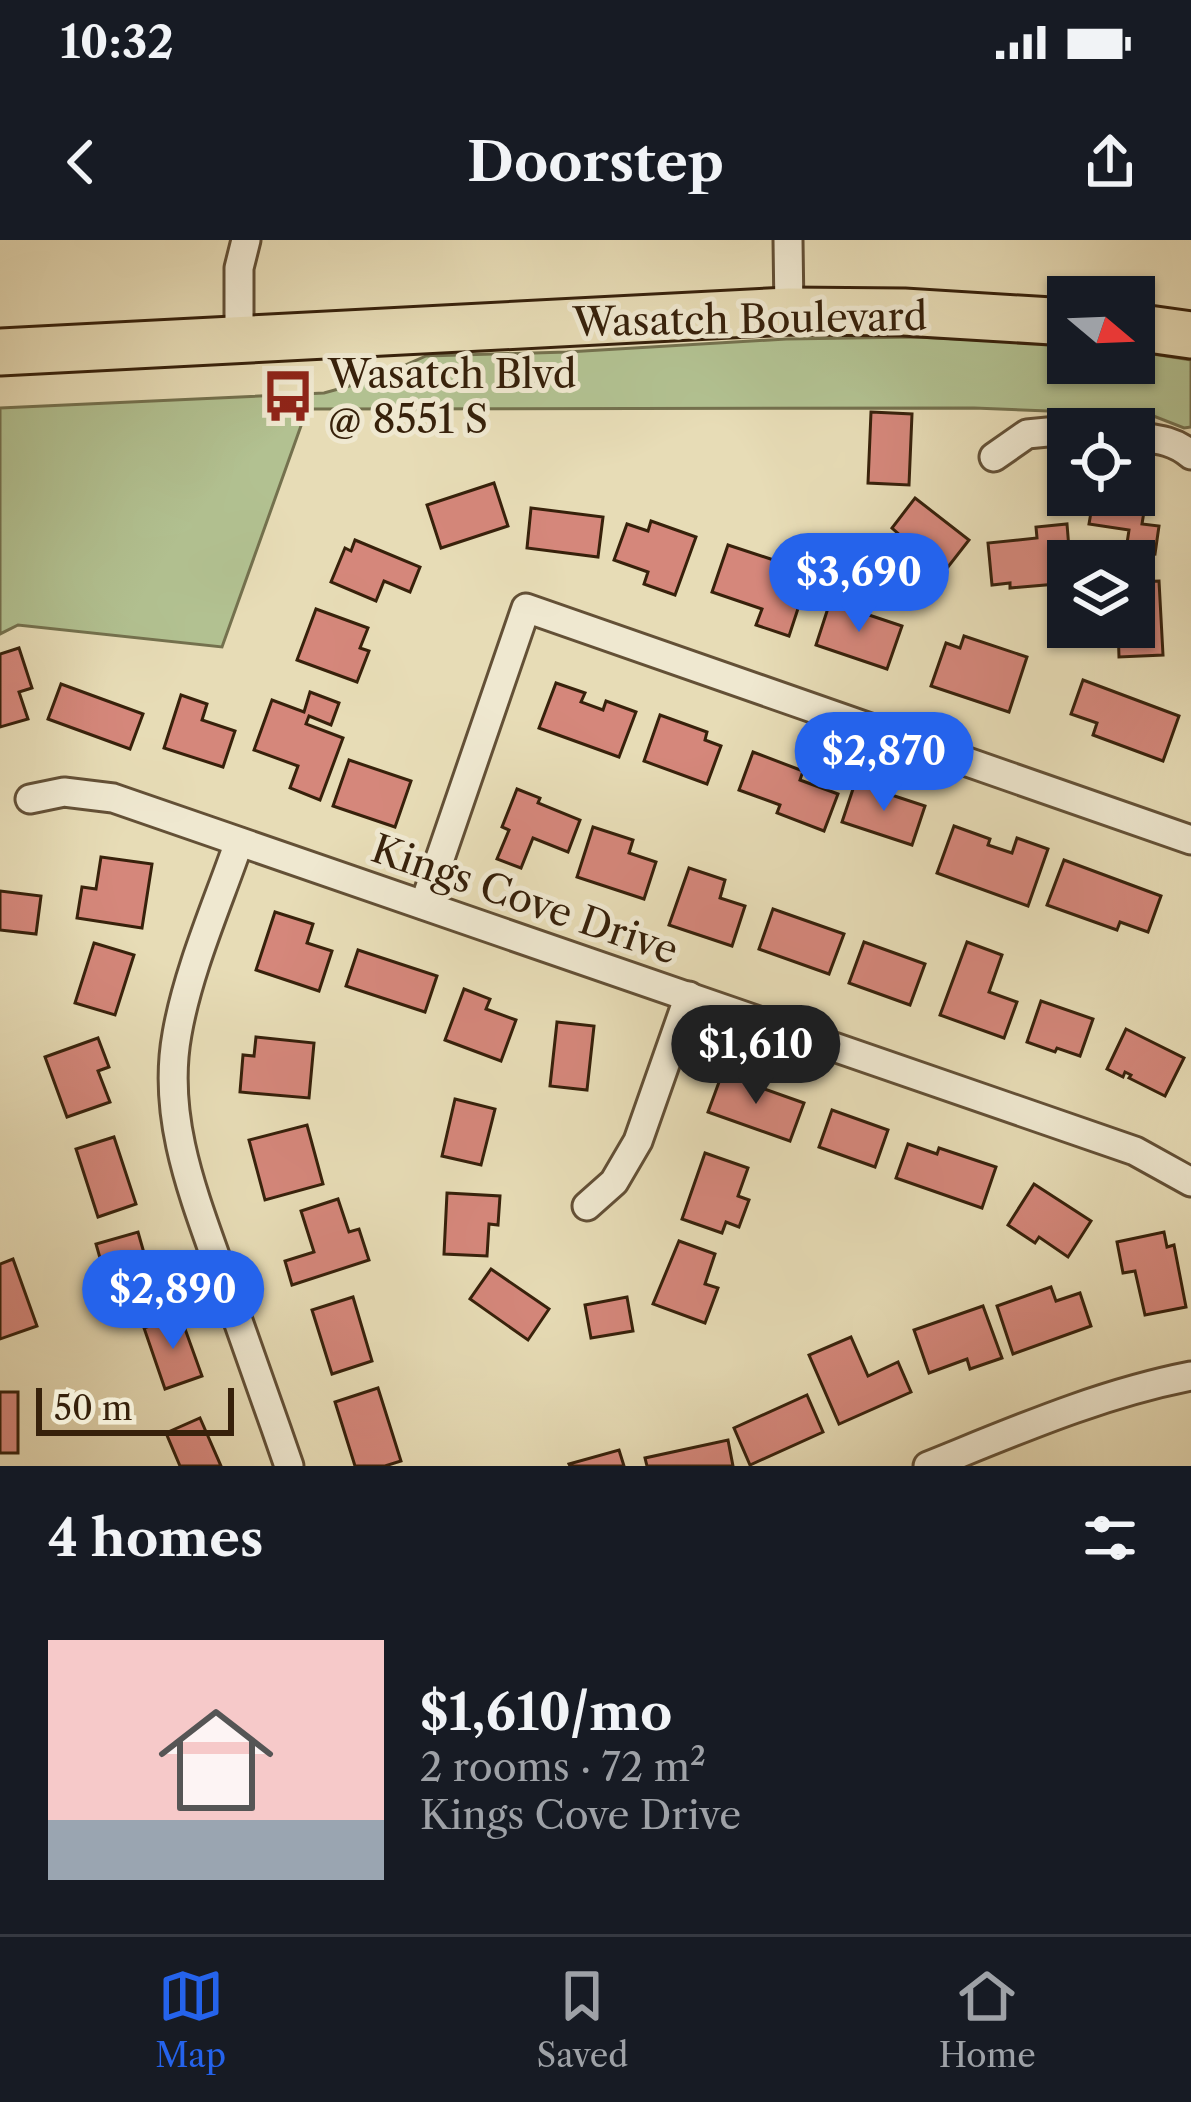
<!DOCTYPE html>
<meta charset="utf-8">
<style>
:root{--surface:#171b24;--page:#20242c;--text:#f1f3f6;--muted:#9ea1a6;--line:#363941;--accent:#2563eb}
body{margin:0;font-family:"Libre Caslon Text",serif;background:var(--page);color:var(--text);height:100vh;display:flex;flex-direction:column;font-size:45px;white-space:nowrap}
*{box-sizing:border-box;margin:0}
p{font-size:39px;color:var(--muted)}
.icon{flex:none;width:66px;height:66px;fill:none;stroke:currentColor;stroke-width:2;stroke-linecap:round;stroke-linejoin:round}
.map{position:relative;height:1226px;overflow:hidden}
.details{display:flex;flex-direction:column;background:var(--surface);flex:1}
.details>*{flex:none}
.needle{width:78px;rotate:109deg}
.fabs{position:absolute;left:1047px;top:36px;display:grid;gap:24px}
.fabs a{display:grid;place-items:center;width:108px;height:108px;border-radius:0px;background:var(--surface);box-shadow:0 3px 9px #0004;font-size:60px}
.scale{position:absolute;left:36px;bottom:30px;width:198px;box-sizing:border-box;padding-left:12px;border:6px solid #37210b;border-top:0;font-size:33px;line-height:42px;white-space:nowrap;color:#37210b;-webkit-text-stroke:9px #efe8d0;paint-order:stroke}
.price{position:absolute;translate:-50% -102px;padding:0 27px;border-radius:42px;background:var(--accent);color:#fff;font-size:39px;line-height:78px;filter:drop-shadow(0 3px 6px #0008)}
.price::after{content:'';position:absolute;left:50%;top:72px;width:36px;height:27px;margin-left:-18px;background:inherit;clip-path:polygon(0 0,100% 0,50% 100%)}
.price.current{background:#222;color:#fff}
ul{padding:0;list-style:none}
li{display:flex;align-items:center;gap:36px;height:300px;padding:0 48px}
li+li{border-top:3px solid var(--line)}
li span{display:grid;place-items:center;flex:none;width:336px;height:240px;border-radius:0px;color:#555}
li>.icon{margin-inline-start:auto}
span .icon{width:144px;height:144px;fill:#fffc;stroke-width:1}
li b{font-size:51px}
h2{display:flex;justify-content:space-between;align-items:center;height:144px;padding:0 48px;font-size:51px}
.status{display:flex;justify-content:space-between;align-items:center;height:84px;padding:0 60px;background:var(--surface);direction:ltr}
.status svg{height:33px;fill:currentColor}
header{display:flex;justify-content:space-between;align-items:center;height:156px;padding:0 48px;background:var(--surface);font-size:54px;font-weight:700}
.dock{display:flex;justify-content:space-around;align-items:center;height:168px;border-top:3px solid var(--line);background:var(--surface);font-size:33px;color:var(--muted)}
.dock a{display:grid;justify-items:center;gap:6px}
.dock .current{color:var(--accent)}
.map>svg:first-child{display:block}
.green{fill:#b2c191;stroke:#74714e;stroke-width:3}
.building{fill:#d5877b;stroke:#37210b;stroke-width:3}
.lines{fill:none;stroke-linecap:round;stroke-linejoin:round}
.minor-casing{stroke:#635036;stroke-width:33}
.primary-casing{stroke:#37210b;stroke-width:51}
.minor{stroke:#efe8d0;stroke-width:27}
.primary{stroke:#e7dcb6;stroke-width:45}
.labels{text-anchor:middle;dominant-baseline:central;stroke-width:10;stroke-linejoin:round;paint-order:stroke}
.street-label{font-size:39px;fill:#37210b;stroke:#efe8d0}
.poi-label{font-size:39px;fill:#37210b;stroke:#efe8d0;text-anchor:start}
</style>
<div class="status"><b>10:32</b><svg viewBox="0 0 49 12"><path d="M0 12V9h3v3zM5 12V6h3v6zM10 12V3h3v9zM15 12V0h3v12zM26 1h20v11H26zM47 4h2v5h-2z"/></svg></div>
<header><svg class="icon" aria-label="back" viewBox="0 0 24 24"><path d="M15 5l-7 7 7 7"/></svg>Doorstep<svg class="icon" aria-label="share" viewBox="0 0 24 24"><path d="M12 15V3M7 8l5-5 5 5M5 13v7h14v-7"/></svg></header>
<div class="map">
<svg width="1191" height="1226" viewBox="0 0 1191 1226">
<rect width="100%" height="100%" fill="#e7dcb6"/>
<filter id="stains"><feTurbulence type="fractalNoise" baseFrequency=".00167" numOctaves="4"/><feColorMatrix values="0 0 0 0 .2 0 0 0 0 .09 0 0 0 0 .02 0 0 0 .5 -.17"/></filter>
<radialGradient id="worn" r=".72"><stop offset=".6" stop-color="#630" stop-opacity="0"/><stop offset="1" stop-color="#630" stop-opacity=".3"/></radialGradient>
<polygon class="green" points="916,97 1068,104 1068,123 1134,123 1134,111 1191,120 1191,187 1184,188 1151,175 974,168 307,169 222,407 18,385 0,394 0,168 324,153 371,140 426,116 567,112 786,99"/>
<g class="building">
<polygon points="871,172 912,174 909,245 868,243"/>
<polygon points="494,243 508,286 441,308 427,265"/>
<polygon points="1134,245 1148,247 1142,284 1159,286 1155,314 1126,310 1129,290 1089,284 1094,255 1134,255"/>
<polygon points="915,258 969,300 941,336 899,303 903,298 892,288"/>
<polygon points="531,268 603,277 598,317 527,308"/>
<polygon points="651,281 696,297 675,355 644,344 648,332 614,320 627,284 648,291"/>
<polygon points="1067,284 1070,321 1068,343 1010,348 1010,343 992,345 988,303 1037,298 1036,287"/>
<polygon points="355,300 420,327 410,352 384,341 376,361 331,342 345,308 351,311"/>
<polygon points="728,305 810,332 789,396 756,385 762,369 712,352"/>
<polygon points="1159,341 1163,415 1119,417 1118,387 1134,387 1134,342"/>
<polygon points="830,362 902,386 887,429 816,405"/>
<polygon points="316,369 368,388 360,408 369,411 357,442 297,420"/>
<polygon points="964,396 1027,417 1009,472 931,446 946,403 960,408"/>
<polygon points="19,408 32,448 19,452 28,479 0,487 0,414"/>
<polygon points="1083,440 1179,476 1163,521 1093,495 1097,483 1071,474"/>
<polygon points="556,443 585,453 581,462 603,470 606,461 636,472 619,517 539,488"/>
<polygon points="61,444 143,474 130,509 48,479"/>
<polygon points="310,452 339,463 331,485 309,476 306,484 343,498 320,560 290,548 298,526 254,510 272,460 304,472"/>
<polygon points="181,455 207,464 202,480 235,491 223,527 164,508"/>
<polygon points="660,475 707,492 705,500 721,506 707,544 644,521"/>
<polygon points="753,512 803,531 800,540 838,554 824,591 777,573 780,565 739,550"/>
<polygon points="349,520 411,541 395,587 333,566"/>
<polygon points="855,543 925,566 912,605 842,582"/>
<polygon points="517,549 540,558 538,563 580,580 568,612 533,598 521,628 497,619 509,590 502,587"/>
<polygon points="954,586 990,599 988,605 1012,613 1017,598 1048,609 1028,666 937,633"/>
<polygon points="593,587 633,600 629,613 656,622 644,659 577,637"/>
<polygon points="101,617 152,624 142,688 77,678 82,647 96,649"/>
<polygon points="1064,620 1161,656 1148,692 1120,682 1117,690 1047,665"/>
<polygon points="689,628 725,640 720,658 745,666 732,706 669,685"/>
<polygon points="0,651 41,656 36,694 0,690"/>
<polygon points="773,669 844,694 829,734 759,709"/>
<polygon points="275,672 313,684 307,703 332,711 319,751 256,730"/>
<polygon points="864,702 925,724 910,765 849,743"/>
<polygon points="967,702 1002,715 989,752 1017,762 1004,798 940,775"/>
<polygon points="94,703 134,715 115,775 75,763"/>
<polygon points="358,710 437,736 425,772 346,746"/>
<polygon points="464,749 490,759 486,769 516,780 501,821 445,800"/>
<polygon points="1041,761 1093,779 1080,816 1057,808 1055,812 1027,802"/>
<polygon points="557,782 594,786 587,850 550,846"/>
<polygon points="1126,789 1184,818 1165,856 1129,838 1131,835 1125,832 1123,837 1107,829"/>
<polygon points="256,797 314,803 309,858 240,852 243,815 254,816"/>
<polygon points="98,798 109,827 98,831 110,862 67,877 45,817"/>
<polygon points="722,834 804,863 790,901 708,872"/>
<polygon points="455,859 495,869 481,925 442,916"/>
<polygon points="832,870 888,890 875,927 819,907"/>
<polygon points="307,885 323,944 265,960 249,900"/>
<polygon points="114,897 136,964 98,977 76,909"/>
<polygon points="908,904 937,914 939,908 996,927 982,968 896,938"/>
<polygon points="705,913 748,928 738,956 749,960 739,987 726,982 722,993 682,979"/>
<polygon points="1034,944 1091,981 1068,1017 1039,997 1035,1003 1008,985"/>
<polygon points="447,953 500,956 498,985 489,984 487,1016 444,1014"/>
<polygon points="338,959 349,992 359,989 369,1020 292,1045 285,1021 314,1012 301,971"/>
<polygon points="138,992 158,1062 116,1074 96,1004"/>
<polygon points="1164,992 1167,1007 1174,1005 1186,1067 1145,1075 1135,1031 1123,1033 1117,1002"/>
<polygon points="679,1001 715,1014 705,1044 718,1048 705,1083 653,1064"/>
<polygon points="13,1019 37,1086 0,1099 0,1024"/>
<polygon points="491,1029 549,1069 528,1100 470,1059"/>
<polygon points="1051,1047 1056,1061 1080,1053 1091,1086 1013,1114 997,1066"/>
<polygon points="353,1057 372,1121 332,1134 312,1070"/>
<polygon points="627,1057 633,1091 591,1098 585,1065"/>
<polygon points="983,1066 1002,1118 970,1129 967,1119 929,1133 914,1090"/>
<polygon points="180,1075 202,1136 165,1149 144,1088"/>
<polygon points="851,1097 868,1136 898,1122 911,1152 839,1184 809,1115"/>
<polygon points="378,1148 401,1221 385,1226 355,1226 335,1162"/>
<rect x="0" y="1152" width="18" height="61"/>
<polygon points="807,1155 823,1192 750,1225 734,1188"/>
<polygon points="200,1178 221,1226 180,1226 166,1193"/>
<polygon points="728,1200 733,1226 647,1226 645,1218"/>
<polygon points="619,1210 624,1226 570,1226 569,1224"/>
</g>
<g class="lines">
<g class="minor-casing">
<g id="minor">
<polyline points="788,0 789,71"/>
<polyline points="239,99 239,28 246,0"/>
<path d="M 1134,196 C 1156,199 1174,200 1191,215"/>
<polyline points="994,217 1027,194 1068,190"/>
<polyline points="30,559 64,552 113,558 1135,911 1191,942"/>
<path d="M 239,602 C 218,663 188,730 177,794 C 161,882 197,963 225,1044 C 246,1104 268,1165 289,1226"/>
<polyline points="424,665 526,368 1191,600"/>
<polyline points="587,966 614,942 638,901 689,756"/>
<path d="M 928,1226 C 1015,1191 1099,1154 1191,1136"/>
</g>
</g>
<g class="primary-casing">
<g id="primary">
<polyline points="1134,87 1191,95"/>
<polyline points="0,112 789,71 904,72 1068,82"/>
</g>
</g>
<use href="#minor" class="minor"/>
<use href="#primary" class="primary"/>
</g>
<defs>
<g id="bus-bare" transform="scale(4.14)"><path d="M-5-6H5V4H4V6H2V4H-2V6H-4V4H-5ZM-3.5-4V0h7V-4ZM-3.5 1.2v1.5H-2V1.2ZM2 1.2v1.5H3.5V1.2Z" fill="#8f2418" stroke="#efe8d0" stroke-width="2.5" paint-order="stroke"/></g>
</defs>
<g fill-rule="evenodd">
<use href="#bus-bare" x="288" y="156"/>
</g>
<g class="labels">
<g class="street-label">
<text transform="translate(750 79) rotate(-1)">Wasatch Boulevard</text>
<text transform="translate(525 659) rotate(19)">Kings Cove Drive</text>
</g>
<g class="poi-label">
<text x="328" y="134">Wasatch Blvd<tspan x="328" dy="45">@ 8551 S</tspan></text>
</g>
</g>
<rect width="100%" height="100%" filter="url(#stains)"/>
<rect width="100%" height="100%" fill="url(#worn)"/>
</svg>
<div class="fabs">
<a><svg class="needle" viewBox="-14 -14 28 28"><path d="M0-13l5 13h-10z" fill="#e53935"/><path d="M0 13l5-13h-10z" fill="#9ea1a6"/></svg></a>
<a><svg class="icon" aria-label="locate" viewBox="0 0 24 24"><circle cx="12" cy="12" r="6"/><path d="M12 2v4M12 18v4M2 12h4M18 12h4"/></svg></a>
<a><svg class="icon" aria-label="layers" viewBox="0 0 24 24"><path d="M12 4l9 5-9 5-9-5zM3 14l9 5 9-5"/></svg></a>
</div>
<div class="scale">50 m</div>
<b class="price" style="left:859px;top:395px">$3,690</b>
<b class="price" style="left:884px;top:574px">$2,870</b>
<b class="price current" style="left:756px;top:867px">$1,610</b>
<b class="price" style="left:173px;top:1112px">$2,890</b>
</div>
<section class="details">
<h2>4 homes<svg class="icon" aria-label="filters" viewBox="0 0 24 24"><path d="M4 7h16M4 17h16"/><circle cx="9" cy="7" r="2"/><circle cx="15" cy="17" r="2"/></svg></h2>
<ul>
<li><span style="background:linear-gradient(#f6c9c9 75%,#9aa5b1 0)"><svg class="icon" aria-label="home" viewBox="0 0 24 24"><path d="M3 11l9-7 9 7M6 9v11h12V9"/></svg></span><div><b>$1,610/mo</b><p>2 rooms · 72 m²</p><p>Kings Cove Drive</p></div></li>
</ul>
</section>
<nav class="dock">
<a class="current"><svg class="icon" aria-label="map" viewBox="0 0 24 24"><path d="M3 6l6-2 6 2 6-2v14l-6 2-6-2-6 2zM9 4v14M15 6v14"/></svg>Map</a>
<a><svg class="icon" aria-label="saved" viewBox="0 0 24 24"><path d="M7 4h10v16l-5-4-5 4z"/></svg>Saved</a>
<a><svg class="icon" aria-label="home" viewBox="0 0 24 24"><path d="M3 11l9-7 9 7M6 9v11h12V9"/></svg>Home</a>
</nav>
